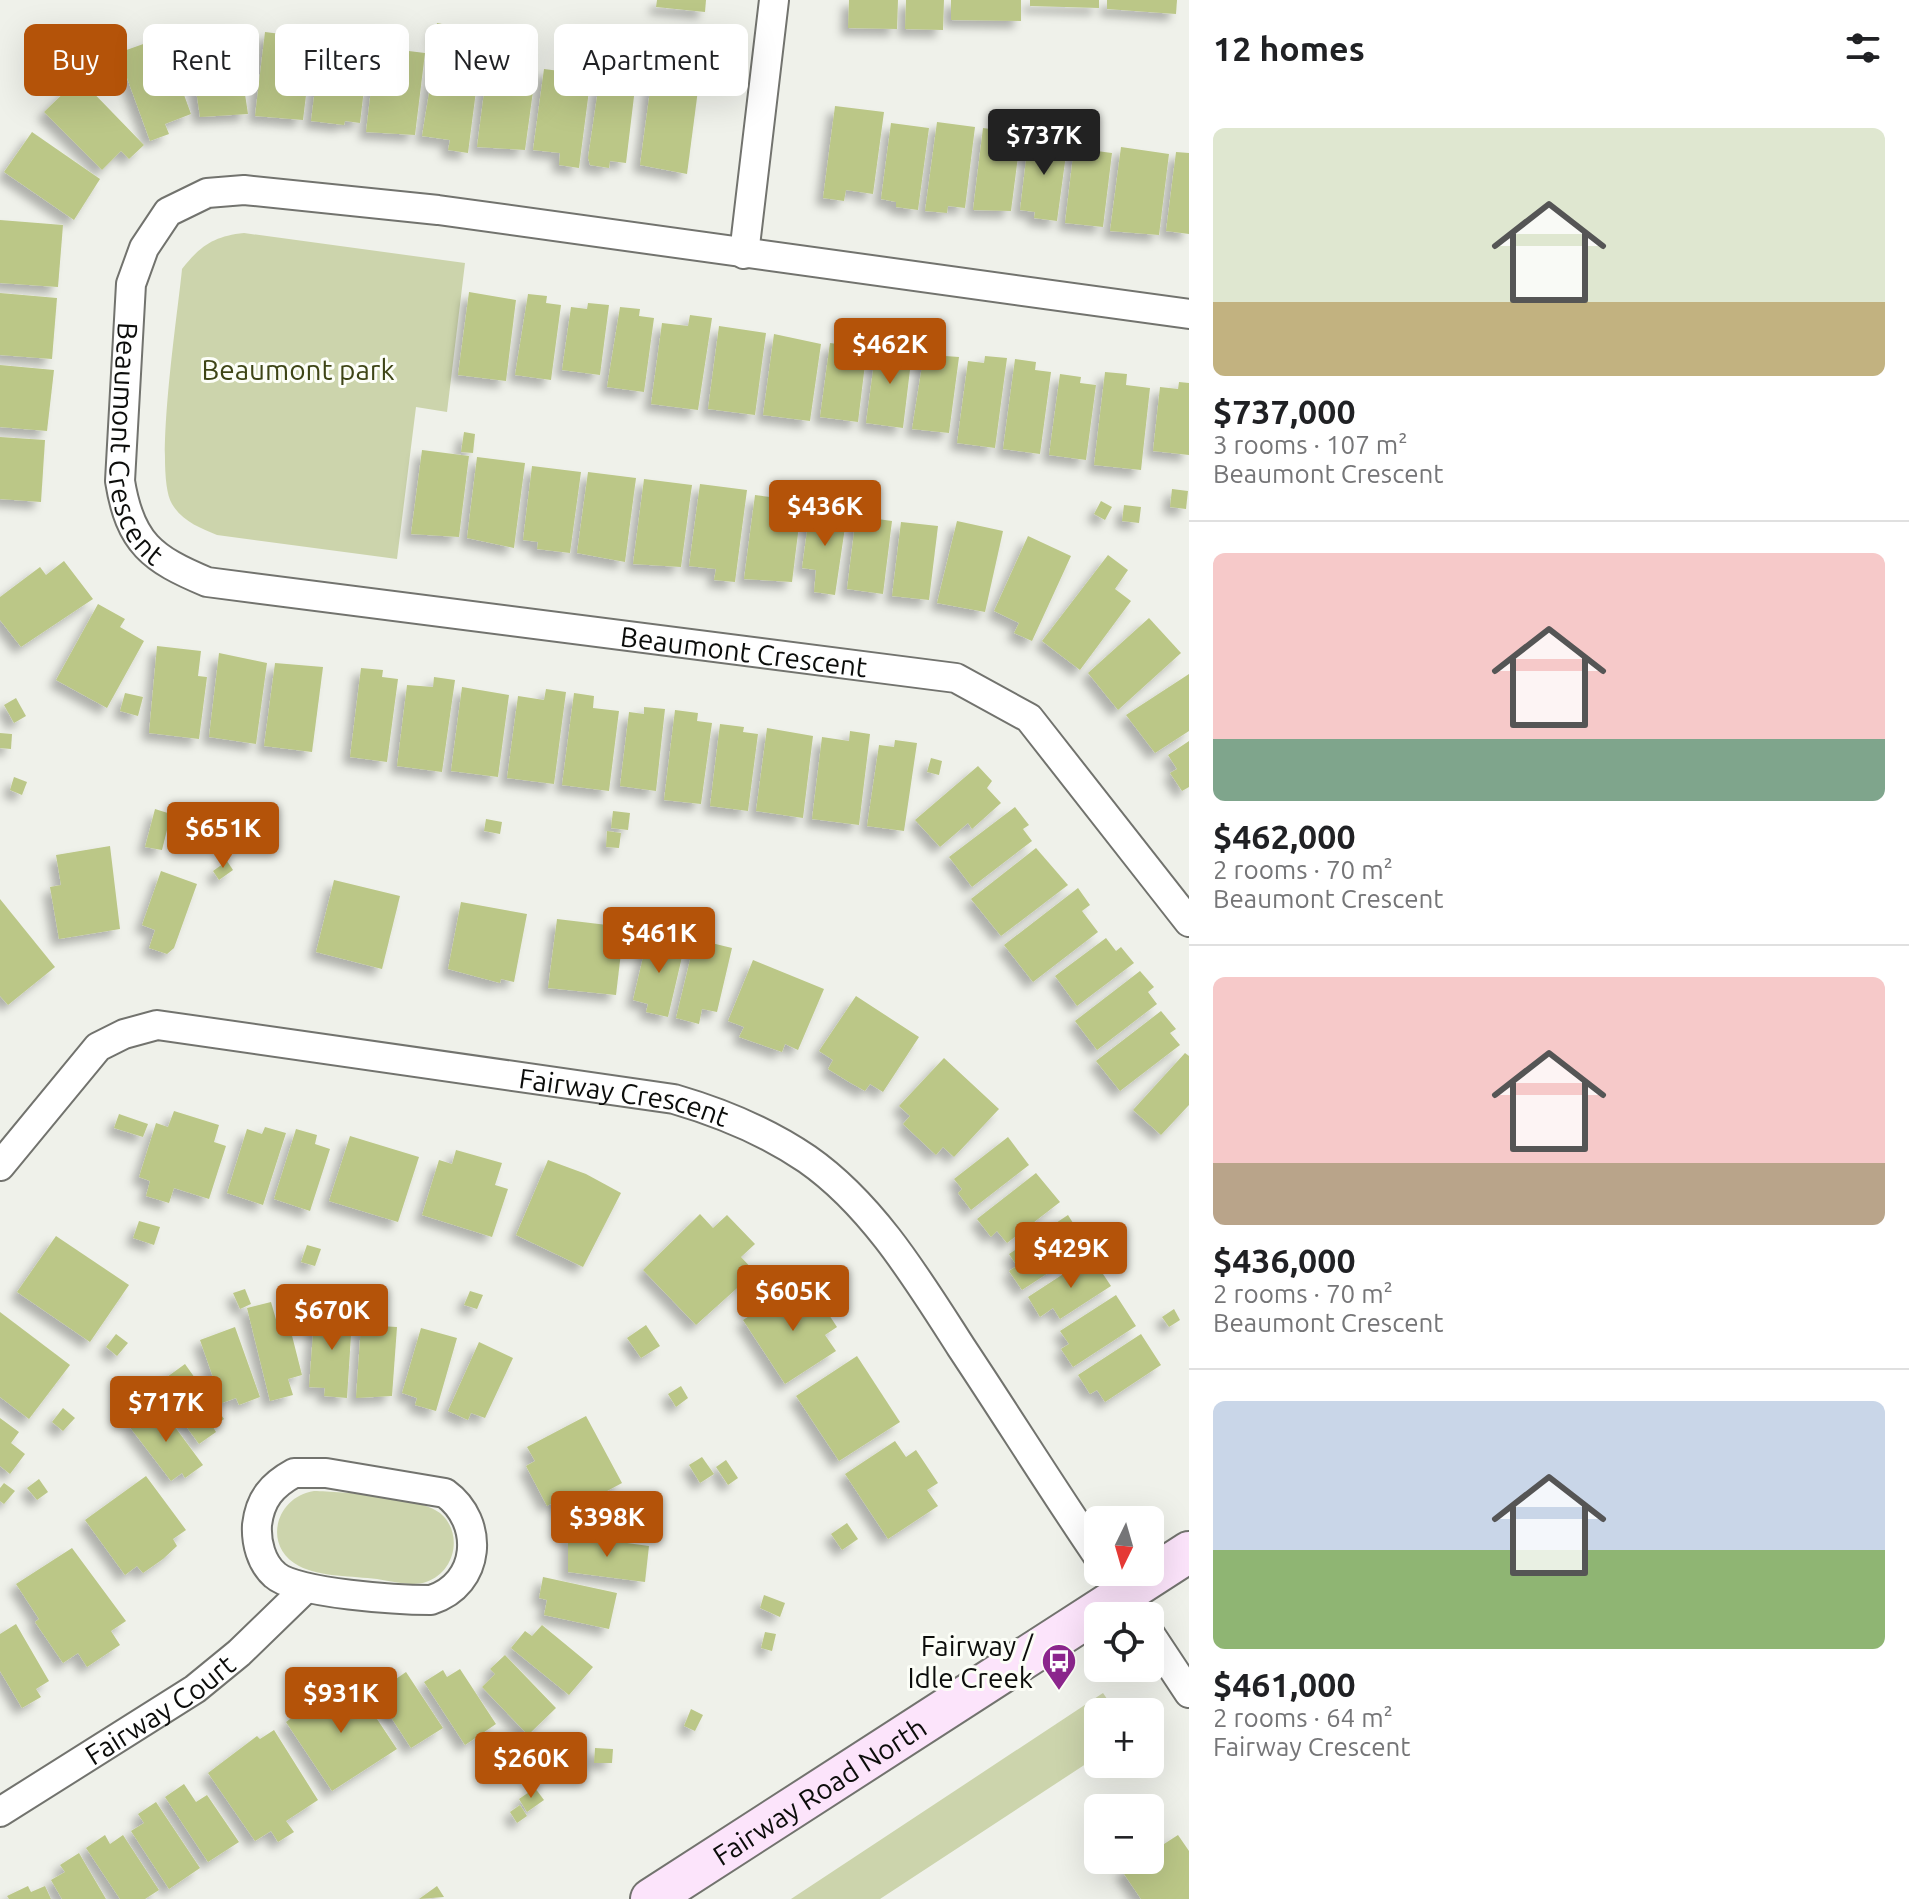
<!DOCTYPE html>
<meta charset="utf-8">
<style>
:root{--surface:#fff;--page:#f6f6f6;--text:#202124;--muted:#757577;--line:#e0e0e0;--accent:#b45309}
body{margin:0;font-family:Ubuntu,sans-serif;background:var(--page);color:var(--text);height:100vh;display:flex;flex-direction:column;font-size:30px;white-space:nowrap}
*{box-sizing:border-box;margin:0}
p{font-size:26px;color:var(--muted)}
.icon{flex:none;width:44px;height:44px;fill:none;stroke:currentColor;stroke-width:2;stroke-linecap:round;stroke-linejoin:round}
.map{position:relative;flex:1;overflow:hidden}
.drawer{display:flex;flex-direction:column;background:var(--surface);width:720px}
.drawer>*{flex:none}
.banner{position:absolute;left:24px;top:24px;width:760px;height:72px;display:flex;gap:16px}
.needle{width:52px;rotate:185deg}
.buttons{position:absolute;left:1084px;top:1506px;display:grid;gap:16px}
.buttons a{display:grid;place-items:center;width:80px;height:80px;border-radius:12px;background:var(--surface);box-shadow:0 8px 32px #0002;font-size:40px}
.price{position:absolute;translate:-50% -68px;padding:0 18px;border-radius:8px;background:var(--accent);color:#fff;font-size:26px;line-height:52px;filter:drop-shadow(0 2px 4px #0008)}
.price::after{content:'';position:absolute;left:50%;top:48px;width:24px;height:18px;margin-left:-12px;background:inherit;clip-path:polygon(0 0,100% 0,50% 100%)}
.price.selected{background:#222;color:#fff}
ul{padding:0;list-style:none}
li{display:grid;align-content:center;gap:16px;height:424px;padding:0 24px}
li+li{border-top:2px solid var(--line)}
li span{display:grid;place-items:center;height:248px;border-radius:12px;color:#555}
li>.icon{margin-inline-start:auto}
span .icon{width:144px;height:144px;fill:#fffc;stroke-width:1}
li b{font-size:34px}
h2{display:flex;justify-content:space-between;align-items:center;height:96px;padding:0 24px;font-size:34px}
.chip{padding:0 28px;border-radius:12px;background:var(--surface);box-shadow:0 8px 32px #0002;font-size:28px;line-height:72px}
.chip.selected{background:var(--accent);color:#fff}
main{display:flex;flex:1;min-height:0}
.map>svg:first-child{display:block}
.green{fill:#ccd4ac}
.building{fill:#bbc787;filter:url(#shadow)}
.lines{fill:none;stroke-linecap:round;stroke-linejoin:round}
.street-casing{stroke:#72736e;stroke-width:32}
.secondary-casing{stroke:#72736e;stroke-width:44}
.street{stroke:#fff;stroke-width:28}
.secondary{stroke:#fce4fb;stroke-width:40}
.labels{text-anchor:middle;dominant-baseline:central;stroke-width:6;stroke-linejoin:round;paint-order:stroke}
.park-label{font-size:28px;fill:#3e4516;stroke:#fcfef7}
.street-label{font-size:28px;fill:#0c0d0b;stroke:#fcfef7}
.poi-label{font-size:28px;fill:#0c0d0b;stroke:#fcfef7;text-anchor:end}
</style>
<main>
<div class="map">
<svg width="1189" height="1899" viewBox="0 0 1189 1899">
<defs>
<filter id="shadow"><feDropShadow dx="-7" dy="7" stdDeviation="4" flood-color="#0004"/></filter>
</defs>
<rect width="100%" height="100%" fill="#eff1ea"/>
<g class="green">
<path d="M 244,233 L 465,263 L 447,412 L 416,407 L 397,559 L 217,535 C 200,528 182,521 172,504 C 153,473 178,313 182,269 C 200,246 214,236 244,233 Z"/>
<path d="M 314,1491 C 342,1492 418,1496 440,1513 C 464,1533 455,1573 426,1582 C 411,1587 392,1581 377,1579 C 353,1576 320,1577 299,1566 C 262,1547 275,1497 314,1491 Z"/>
<polygon points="1103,1693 1116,1712 1098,1712 1098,1756 880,1899 791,1899"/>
</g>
<g class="building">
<polygon points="657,0 706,0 705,12 656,7"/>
<polygon points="849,0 898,0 897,29 848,28"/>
<polygon points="906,0 944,0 943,30 905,29"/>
<polygon points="951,0 1021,0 1021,21 951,20"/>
<polygon points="1030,0 1099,0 1099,8 1030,6"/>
<polygon points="1107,0 1177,0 1176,14 1107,9"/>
<polygon points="437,23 447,25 445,41 434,40"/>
<polygon points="235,28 248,114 200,117 188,35"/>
<polygon points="265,32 313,38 303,120 255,116"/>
<polygon points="163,37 191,114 165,124 169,134 150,141 118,53"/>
<polygon points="321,41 369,47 360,123 345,121 344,125 311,121"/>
<polygon points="437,44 455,46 454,57 480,60 468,153 448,150 450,140 422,136"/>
<polygon points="376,47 425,53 415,135 366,132"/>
<polygon points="488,62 536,69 525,150 477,147"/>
<polygon points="544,69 591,75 579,168 559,165 560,153 533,150"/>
<polygon points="79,78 144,145 129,159 121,151 102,170 44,112"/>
<polygon points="599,83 635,88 626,163 610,161 609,168 590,165 588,158"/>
<polygon points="651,83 698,90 687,174 640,165"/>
<polygon points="835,106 884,112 873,194 846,190 844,201 823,198"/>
<polygon points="937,122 975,127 965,208 948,206 947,213 925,211"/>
<polygon points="891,123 929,128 918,210 896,207 896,202 881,199"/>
<polygon points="983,128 1021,133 1011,211 973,210"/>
<polygon points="32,132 100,179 74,220 4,172"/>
<polygon points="1029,135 1068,140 1057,221 1034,218 1035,212 1020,210"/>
<polygon points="1121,147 1169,154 1159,235 1110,231"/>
<polygon points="1074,148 1112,153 1103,227 1065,223"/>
<polygon points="1176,152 1189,153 1189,234 1166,231"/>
<polygon points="0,220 63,225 58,287 0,283"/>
<polygon points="469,292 516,300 506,381 458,375"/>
<polygon points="0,293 57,298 52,359 0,355"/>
<polygon points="528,294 547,296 546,303 561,305 551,380 515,375"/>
<polygon points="588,303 609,305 600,375 562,370 571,307 587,309"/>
<polygon points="620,307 640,309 639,316 654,318 644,392 607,387"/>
<polygon points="690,315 712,318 698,410 651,404 662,323 688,326"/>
<polygon points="719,326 766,333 755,415 708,409"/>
<polygon points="774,334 821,344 810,421 763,415"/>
<polygon points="893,342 913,345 903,428 866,423 876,348 892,350"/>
<polygon points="830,343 867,348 858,422 820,417"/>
<polygon points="925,347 946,350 945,356 959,357 949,433 912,429"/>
<polygon points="985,356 1007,358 995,448 957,443 968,361 984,363"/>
<polygon points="1015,359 1036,362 1035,370 1051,372 1040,454 1003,449"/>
<polygon points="0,365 54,370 47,431 0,427"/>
<polygon points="1105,372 1127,374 1126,385 1150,388 1141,470 1094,465"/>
<polygon points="1060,374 1081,377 1080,383 1096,385 1086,460 1049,455"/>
<polygon points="1179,382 1189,383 1189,455 1153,451 1160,387 1178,389"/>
<polygon points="464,432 475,434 473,453 461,452"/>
<polygon points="0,437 45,440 41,502 0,499"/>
<polygon points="422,450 469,456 459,537 411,534"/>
<polygon points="477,457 525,463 514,548 467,538"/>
<polygon points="532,466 581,472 570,553 537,549 538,542 523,540"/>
<polygon points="588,472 636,478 625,562 577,553"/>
<polygon points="644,479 692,485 681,567 633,564"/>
<polygon points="700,484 747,490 735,582 714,580 716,569 689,566"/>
<polygon points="1172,489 1188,491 1186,509 1170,507"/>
<polygon points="755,495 802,501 792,582 744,579"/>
<polygon points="1101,501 1112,507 1105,520 1094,514"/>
<polygon points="1124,505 1141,507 1139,523 1122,521"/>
<polygon points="810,509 847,514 835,595 814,592 816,570 802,568"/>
<polygon points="856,516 892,521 883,594 847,589"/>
<polygon points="957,521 1003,531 985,612 937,603"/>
<polygon points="901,522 938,526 929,600 892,596"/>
<polygon points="1028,536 1071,556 1032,641 1014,633 1019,623 994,611"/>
<polygon points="1108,555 1128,570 1115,589 1131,601 1080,670 1042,641"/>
<polygon points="64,561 93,599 21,647 0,620 0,597 40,567 46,575"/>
<polygon points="98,604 125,619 120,627 144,641 107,708 56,680"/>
<polygon points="1149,618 1181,653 1118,710 1088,673"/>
<polygon points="157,646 201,651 198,676 207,677 199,739 149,733"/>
<polygon points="219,653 267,663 256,744 209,737"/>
<polygon points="275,663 323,667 312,752 264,746"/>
<polygon points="361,668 383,670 382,677 398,679 387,762 350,757"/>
<polygon points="1189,674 1189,731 1155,753 1126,715"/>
<polygon points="434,677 455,680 442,772 397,766 407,685 433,687"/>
<polygon points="462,687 509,695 498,777 451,771"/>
<polygon points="546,689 566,692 554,784 507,778 518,696 544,700"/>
<polygon points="125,693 143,697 138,716 120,711"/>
<polygon points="574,693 594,696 593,708 619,711 609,791 562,785"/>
<polygon points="16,698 26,716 14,723 4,705"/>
<polygon points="644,707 665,709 656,791 620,786 629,712 644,714"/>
<polygon points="675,710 698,713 697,721 712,723 701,804 664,800"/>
<polygon points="720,724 744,727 743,732 758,734 748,811 710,806"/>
<polygon points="767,728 813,736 803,818 756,811"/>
<polygon points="850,731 870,734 859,825 812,819 822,737 849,741"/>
<polygon points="0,733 12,734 11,749 0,748"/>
<polygon points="895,740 917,743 904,831 867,826 879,745 894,747"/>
<polygon points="1189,741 1189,787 1182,791 1170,773 1177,769 1168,755"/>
<polygon points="931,758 942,761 939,775 927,772"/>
<polygon points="978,766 992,781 987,788 1001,803 972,829 968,823 940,847 915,820"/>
<polygon points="14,777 27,782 22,795 10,790"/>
<polygon points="1015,807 1029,825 1023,829 1032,841 972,887 949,857"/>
<polygon points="155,809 171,814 162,850 145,847"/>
<polygon points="613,811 630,813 628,830 611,828"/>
<polygon points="486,819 502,822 500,834 484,831"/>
<polygon points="607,831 621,833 619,848 606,847"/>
<polygon points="110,846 120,929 59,939 50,887 61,885 56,855"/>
<polygon points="1036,848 1068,885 1001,936 971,899"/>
<polygon points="227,861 233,870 219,880 213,871"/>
<polygon points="161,871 197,884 174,948 167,954 149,948 155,930 142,925"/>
<polygon points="334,880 400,896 382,969 316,952"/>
<polygon points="1078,888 1090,905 1082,911 1098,932 1033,982 1004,945"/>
<polygon points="0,899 55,967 8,1005 0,996"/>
<polygon points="461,902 527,914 514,982 501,979 500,983 448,969"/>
<polygon points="557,919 624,927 616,995 548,988"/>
<polygon points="648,936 685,944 668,1017 646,1012 648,1004 633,1000"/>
<polygon points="1106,938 1116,951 1121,947 1134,963 1077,1006 1055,976"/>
<polygon points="695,939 732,948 717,1012 702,1009 699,1024 676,1018"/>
<polygon points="753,960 824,989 798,1050 785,1044 782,1052 739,1037 744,1027 728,1021"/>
<polygon points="1140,971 1154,987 1148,992 1157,1004 1097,1050 1075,1021"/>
<polygon points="856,996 919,1037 883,1092 870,1084 865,1091 849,1082 828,1069 833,1060 819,1051"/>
<polygon points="1161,1011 1176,1029 1170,1033 1180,1045 1120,1091 1096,1061"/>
<polygon points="1185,1053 1189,1056 1189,1105 1161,1135 1133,1110"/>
<polygon points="944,1058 999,1109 954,1157 943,1147 936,1155 903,1124 910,1116 899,1106"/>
<polygon points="174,1111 219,1125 214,1142 226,1146 209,1199 174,1188 169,1203 146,1196 150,1181 139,1177 156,1123 168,1127"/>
<polygon points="119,1114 148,1124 143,1137 114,1128"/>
<polygon points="265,1127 286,1133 263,1205 227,1193 247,1129 262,1134"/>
<polygon points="296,1129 317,1135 315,1144 330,1149 310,1211 274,1199"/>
<polygon points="350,1136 419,1157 398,1222 329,1201"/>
<polygon points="1008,1137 1029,1165 971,1210 958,1193 962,1189 954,1179"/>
<polygon points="456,1150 502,1163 495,1185 508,1189 492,1237 422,1215 439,1160 452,1164"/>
<polygon points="548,1160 586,1174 621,1193 583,1267 516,1235"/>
<polygon points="1036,1173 1060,1202 1007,1243 997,1231 991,1237 977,1219"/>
<polygon points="700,1214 713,1228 727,1215 755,1244 741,1257 755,1272 696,1325 643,1270"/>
<polygon points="1068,1215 1088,1247 1022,1290 1009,1271 1017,1266 1009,1254"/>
<polygon points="139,1221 160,1227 154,1245 133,1238"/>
<polygon points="56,1236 129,1285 90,1342 17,1292"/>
<polygon points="307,1245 321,1249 315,1266 301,1262"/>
<polygon points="1091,1256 1111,1286 1060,1319 1053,1308 1040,1317 1028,1297"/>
<polygon points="794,1287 804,1303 816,1295 837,1327 825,1335 836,1351 785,1384 743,1320"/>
<polygon points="245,1289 251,1304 240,1309 233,1293"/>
<polygon points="470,1291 483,1295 477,1309 464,1305"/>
<polygon points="308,1292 321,1293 320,1307 308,1307"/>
<polygon points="1116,1295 1136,1326 1073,1367 1061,1349 1069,1344 1060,1331"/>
<polygon points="271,1302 277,1323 288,1320 302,1375 288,1379 293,1395 270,1401 247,1308"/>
<polygon points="331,1303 353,1304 347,1398 324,1396 325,1388 309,1387 314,1320 329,1322"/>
<polygon points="1174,1309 1180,1320 1169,1327 1162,1317"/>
<polygon points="0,1312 70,1365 29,1419 0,1397"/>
<polygon points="361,1325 397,1327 392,1396 356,1398"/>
<polygon points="646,1325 660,1346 641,1358 627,1338"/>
<polygon points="235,1327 260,1397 239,1405 236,1398 222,1403 200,1340"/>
<polygon points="421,1328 457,1338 436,1411 415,1405 417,1398 402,1393"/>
<polygon points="116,1334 128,1343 117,1356 106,1347"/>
<polygon points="1141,1334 1161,1365 1105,1402 1097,1390 1090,1394 1078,1375"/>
<polygon points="479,1342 513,1358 485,1418 471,1413 468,1420 448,1411"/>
<polygon points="857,1356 900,1422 839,1461 796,1396"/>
<polygon points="185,1364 224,1419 213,1427 216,1432 199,1444 156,1385"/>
<polygon points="681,1386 688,1398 676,1407 668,1394"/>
<polygon points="158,1404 203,1465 185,1478 182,1473 171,1481 129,1426"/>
<polygon points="63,1408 75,1418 63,1431 52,1422"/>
<polygon points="586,1416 622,1483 564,1514 556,1501 547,1506 526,1466 535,1461 527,1447"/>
<polygon points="0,1418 19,1432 11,1443 25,1454 10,1474 0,1466"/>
<polygon points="895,1441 906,1457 916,1450 938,1483 927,1490 938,1506 888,1539 845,1474"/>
<polygon points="702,1457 714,1474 700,1483 689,1465"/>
<polygon points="726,1460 738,1478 728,1485 716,1467"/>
<polygon points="146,1476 186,1530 173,1539 177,1546 163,1559 143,1573 137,1566 125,1575 85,1520"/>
<polygon points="39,1479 48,1492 37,1500 27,1488"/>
<polygon points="4,1483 15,1491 4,1504 0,1501 0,1488"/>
<polygon points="847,1523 858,1539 842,1550 831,1534"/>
<polygon points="568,1535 649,1546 645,1582 568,1572"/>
<polygon points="72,1548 126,1621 111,1631 120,1645 87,1667 78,1653 63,1663 35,1622 39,1619 16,1584"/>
<polygon points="543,1577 617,1593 609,1629 544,1615 547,1600 539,1598"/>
<polygon points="764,1595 785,1603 780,1617 760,1608"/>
<polygon points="16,1624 49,1681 36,1689 41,1697 22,1708 0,1671 0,1634"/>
<polygon points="542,1625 593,1667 569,1695 511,1648 525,1631 532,1636"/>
<polygon points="765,1632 776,1634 772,1651 761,1648"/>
<polygon points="505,1655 556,1708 528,1735 482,1687 495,1674 490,1669"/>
<polygon points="460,1669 496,1724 465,1745 424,1682 443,1670 447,1677"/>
<polygon points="406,1672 443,1728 411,1748 370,1685 388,1673 393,1681"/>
<polygon points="351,1680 397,1749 332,1791 286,1722 336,1685 338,1688"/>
<polygon points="691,1709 703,1715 695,1731 684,1726"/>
<polygon points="274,1730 318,1800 286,1821 294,1832 278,1842 271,1831 255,1841 208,1773 257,1736 260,1739"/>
<polygon points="595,1748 613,1749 612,1763 594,1763"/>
<polygon points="184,1784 196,1802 207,1795 239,1842 208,1862 165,1797"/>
<polygon points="535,1788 544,1800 527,1812 519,1799"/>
<polygon points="156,1802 200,1868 169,1889 131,1831 144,1823 138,1814"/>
<polygon points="520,1805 527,1816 517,1823 510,1812"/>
<polygon points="105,1835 110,1844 123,1835 159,1890 145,1899 120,1899 86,1848"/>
<polygon points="1178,1835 1189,1851 1189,1899 1141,1899 1122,1871 1139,1860 1150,1860 1150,1853"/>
<polygon points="79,1853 106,1899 62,1899 51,1880 65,1872 60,1865"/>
<polygon points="28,1886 31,1892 45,1886 51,1899 9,1899 7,1896"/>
<polygon points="437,1886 444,1897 419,1899"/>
</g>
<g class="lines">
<g class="street-casing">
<g id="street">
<polyline points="744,254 774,0"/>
<path id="s1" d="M 1189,314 L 438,210 L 244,190 L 207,193 L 168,212 L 144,248 L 131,284 L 120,481 C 130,543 152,559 207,582 L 956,678 L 1029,718 L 1189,922"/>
<path id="s2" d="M 0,1166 L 98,1047 L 124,1034 L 157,1025 L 674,1099 C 722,1113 766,1131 807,1159 C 873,1205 918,1280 961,1347 C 1007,1416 1051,1487 1098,1556"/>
<path d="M 294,1473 L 326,1473 L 445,1493 C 485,1522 481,1584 431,1600 C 401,1600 296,1594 275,1575 C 261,1563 256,1542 257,1525 C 260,1499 272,1485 294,1473 Z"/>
<polyline points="1109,1572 1138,1616"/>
<polyline points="1150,1634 1189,1693"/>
<path id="s3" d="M 0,1812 L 195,1689 L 239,1653 L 306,1588"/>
</g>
</g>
<g class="secondary-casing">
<g id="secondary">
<path id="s4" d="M 651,1899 L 1189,1552"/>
</g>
</g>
<use href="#street" class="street"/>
<use href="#secondary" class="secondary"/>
</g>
<defs>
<g id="bus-pin" transform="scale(1.8)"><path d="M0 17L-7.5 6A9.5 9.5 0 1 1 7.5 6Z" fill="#8c268d" stroke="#fcfef7"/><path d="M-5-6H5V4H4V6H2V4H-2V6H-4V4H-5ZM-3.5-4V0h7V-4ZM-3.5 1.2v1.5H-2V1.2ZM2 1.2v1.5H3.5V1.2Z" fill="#fff"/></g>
</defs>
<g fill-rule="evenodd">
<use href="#bus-pin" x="1059" y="1661"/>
</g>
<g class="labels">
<g class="park-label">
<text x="298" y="369">Beaumont park</text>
</g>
<g class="street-label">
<text stroke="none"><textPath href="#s1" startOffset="1278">Beaumont Crescent</textPath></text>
<text stroke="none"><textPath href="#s1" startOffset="1996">Beaumont Crescent</textPath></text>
<text stroke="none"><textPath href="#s2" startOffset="690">Fairway Crescent</textPath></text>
<text stroke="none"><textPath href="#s3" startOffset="190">Fairway Court</textPath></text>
<text stroke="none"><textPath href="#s4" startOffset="200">Fairway Road North</textPath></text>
</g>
<g class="poi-label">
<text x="1033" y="1645">Fairway /<tspan x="1033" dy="32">Idle Creek</tspan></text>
</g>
</g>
</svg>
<div class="buttons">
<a><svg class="needle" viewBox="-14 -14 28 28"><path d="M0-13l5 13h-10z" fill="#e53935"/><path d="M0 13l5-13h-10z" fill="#757577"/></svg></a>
<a><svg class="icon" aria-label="locate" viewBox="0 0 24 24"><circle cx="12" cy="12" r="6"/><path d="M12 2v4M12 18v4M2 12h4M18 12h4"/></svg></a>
<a>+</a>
<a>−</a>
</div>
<b class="price selected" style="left:1044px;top:177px">$737K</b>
<b class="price" style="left:890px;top:386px">$462K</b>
<b class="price" style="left:825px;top:548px">$436K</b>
<b class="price" style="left:223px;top:870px">$651K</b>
<b class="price" style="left:659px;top:975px">$461K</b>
<b class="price" style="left:1071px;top:1290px">$429K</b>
<b class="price" style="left:793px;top:1333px">$605K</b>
<b class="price" style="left:332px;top:1352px">$670K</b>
<b class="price" style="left:166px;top:1444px">$717K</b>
<b class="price" style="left:607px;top:1559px">$398K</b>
<b class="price" style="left:341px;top:1735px">$931K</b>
<b class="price" style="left:531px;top:1800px">$260K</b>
<div class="banner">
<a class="chip selected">Buy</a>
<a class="chip">Rent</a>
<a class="chip">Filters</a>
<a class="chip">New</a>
<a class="chip">Apartment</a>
</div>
</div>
<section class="drawer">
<h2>12 homes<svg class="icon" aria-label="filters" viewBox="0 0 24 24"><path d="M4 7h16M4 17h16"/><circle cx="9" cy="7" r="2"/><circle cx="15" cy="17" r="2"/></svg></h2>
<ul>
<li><span style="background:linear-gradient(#dfe7d0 70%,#c2b280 0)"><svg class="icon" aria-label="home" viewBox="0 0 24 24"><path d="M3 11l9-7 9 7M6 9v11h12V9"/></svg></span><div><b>$737,000</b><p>3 rooms · 107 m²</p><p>Beaumont Crescent</p></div></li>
<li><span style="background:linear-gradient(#f6c9c9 75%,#7fa58c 0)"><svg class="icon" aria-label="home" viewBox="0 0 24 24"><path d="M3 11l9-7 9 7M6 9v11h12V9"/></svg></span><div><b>$462,000</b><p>2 rooms · 70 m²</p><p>Beaumont Crescent</p></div></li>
<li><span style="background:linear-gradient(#f6c9c9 75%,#b9a48a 0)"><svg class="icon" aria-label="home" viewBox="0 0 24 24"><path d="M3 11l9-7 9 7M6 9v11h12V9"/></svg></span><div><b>$436,000</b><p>2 rooms · 70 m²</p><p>Beaumont Crescent</p></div></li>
<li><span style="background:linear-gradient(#c9d6e8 60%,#8fb573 0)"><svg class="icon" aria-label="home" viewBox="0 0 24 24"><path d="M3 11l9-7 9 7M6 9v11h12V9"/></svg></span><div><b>$461,000</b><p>2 rooms · 64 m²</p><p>Fairway Crescent</p></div></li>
</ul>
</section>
</main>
